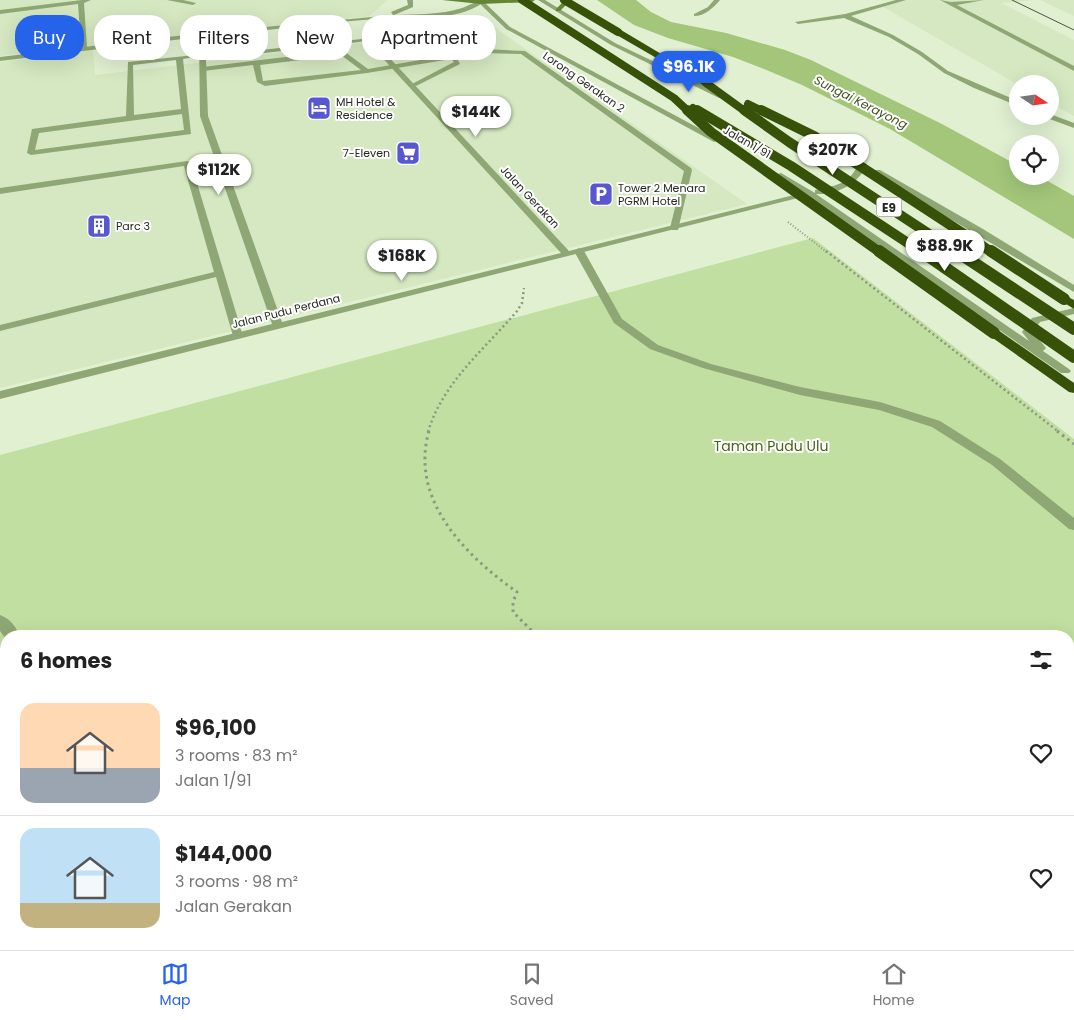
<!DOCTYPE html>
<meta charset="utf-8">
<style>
:root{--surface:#fff;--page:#f2f2f2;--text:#222;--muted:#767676;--line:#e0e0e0;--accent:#2563eb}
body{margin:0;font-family:Poppins,sans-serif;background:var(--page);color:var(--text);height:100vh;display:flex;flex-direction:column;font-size:19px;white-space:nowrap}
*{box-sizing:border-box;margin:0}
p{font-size:16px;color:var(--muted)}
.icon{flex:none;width:28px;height:28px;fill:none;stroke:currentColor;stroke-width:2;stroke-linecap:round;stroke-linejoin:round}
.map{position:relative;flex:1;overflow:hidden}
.sheet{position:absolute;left:0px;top:630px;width:1075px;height:320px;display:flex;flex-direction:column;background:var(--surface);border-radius:20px 20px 0 0;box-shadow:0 5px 20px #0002}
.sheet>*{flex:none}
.banner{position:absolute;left:15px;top:15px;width:500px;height:45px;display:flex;gap:10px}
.needle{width:32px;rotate:103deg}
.tools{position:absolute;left:1009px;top:75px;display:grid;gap:10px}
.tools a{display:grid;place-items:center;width:50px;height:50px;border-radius:50%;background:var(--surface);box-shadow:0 5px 20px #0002;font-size:25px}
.price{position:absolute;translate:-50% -42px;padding:0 11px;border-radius:18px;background:#fff;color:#222;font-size:16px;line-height:32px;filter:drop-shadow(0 1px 2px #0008)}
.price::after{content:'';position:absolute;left:50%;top:30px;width:15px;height:11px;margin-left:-8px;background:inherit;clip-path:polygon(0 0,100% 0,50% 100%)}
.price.active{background:var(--accent);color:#fff}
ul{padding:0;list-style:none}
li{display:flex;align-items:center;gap:15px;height:125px;padding:0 20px}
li+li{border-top:1px solid var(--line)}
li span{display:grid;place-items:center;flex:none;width:140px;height:100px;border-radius:15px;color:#555}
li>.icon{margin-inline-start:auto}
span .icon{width:60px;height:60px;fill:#fffc;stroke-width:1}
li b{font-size:21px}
h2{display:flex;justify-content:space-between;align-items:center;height:60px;padding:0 20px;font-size:21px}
.tag{padding:0 18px;border-radius:20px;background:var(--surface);box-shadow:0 5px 20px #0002;font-size:18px;line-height:45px}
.tag.active{background:var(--accent);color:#fff}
.tabs{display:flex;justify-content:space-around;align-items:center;height:70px;border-top:1px solid var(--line);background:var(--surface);font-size:14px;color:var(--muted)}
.tabs a{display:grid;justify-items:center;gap:2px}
.tabs .active{color:var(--accent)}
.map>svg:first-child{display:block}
.built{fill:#d5e8c1}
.green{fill:#c1dfa0;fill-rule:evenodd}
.water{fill:#a3c67a}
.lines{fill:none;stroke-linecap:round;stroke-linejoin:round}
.path-far2{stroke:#8c9781;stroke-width:2;stroke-dasharray:1 2;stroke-linecap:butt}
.path-far1{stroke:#8c9781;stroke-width:2.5;stroke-dasharray:2 3;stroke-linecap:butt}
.path{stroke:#8c9781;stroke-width:3;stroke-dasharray:2.5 4;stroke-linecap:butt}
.service{fill:#8fa774;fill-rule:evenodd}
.minor{fill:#8fa774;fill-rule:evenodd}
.tertiary{fill:#8fa774;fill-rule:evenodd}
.secondary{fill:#638535;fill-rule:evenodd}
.motorway{fill:#375208;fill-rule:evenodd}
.tram{stroke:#4a5242;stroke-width:1}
.motorway-bridge-far2{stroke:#375208;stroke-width:8}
.motorway-bridge-far1{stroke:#375208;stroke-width:10}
.motorway-bridge{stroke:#375208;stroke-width:12}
.labels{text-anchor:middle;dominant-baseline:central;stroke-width:4;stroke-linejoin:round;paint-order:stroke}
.far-street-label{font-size:11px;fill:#23291d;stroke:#fff}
.far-poi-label{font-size:11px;fill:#23291d;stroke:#fff;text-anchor:start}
.far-water-label{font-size:12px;font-style:italic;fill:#3b521c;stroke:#fff}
.shield{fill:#fff;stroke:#656961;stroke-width:1}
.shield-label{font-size:12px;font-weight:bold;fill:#23291d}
.park-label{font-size:14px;fill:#446312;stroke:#fff}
</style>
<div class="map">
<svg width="1074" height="950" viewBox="0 0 1074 950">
<rect width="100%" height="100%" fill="#e1f0d1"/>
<g class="built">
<polygon points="0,0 388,0 369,16 0,56"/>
<polygon points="893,0 1034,0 1001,3 1074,40 1074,116 1050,103 1050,84 1017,84 883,7"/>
<polygon points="1040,0 1074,0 1074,16"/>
<polygon points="494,27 747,204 0,388 0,62 93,50 95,75"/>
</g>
<path class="green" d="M 813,238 L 1074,439 L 1074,950 L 0,950 L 0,455 ZM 6,636 L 1069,636 L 1069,944 L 6,944 Z"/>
<polygon class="water" points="597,0 636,0 651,12 671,22 726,33 785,50 811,60 942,124 1017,165 1018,176 1039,176 1074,196 1074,239 890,129 802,85 764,69 733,57 668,38 634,25"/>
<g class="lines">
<polyline class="path-far2" points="788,222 828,253"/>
<g class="path-far1">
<polyline points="826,251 1059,432"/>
<path d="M 428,432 C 443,382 484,350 517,311 L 522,303 L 524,288"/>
</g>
<g class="path">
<path d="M 429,431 C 409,500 466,556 517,592 L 513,602 L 513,612 L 537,636"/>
<polyline points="1057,431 1074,444"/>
</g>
<g class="service">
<polygon points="82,0 91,0 84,3 87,48 84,50 81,48 78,4 0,14 0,10"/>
<polygon points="167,0 183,0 196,3 193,5"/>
<path d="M 714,0 L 720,0 C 713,8 705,16 694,16 L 694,14 L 708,7 Z"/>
<polygon points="896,0 906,0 851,16 893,35 922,52 948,71 1018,101 1018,106 974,88 944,73 918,54 889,37 844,18 798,24 795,22 845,14"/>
<polygon points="940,0 951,2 984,0 957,5 1074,66 1074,71"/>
<path d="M 484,49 L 525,51 L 691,168 L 692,170 L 678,230 L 672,230 L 670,228 L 684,171 L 521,54 L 484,53 L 457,58 L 460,64 L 412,88 L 410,87 L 410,85 L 454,62 L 451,59 L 367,73 L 265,86 L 257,82 L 253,65 L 203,71 L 200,69 L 203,67 L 336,51 L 345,52 L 368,69 ZM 341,55 L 361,70 L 263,81 L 260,65 Z"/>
<path d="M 205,54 L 206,55 L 183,59 L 191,134 L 31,155 L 27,153 L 32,129 L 126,116 L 128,62 ZM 176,60 L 181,109 L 134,115 L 133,65 ZM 182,114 L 184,130 L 35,150 L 39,133 Z"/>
<polygon points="1050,114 1074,123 1074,128 1047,118 1046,116 1050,116"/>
<polygon points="187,161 191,163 243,336 242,338 234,338 233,336 216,277 0,331 0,325 214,272 184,166 0,194 0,188"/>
<polygon points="579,248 584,251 622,319 658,345 711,364 800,387 880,402 940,421 1000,459 1074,518 1074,530 1069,529 992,465 932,427 879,410 800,395 703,368 650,349 614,323 574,251"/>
<path d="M 0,615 C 9,618 17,627 19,636 L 6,636 L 6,639 L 0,631 Z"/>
<polygon points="6,674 6,695 0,698 0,677"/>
<polygon points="590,944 613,944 616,950 593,950"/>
</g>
<path class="minor" d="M 407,0 L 413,0 L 413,7 L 394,15 C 417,14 440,15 462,8 C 469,6 477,0 484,2 C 455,23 410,17 376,19 C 319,23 262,31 205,37 L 206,56 L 371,38 L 569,251 L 810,191 L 814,194 L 0,399 L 0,391 L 272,324 L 200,116 L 199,37 L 0,61 L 0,57 L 202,33 L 393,15 L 391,12 L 408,5 ZM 367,41 L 561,253 L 282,322 L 208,116 L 206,60 Z"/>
<g class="tertiary">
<polygon points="538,0 545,0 615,43 726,96 719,98 611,45"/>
<polygon points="479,1 483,1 510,27 721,140 714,142 506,29 479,3"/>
<path d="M 860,162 L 867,164 C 859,184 837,195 816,194 L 1029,341 L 1022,332 L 1032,318 L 1074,308 L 1074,314 L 1040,322 L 1033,332 L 1046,348 L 1043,351 L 1069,369 L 1071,371 L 1069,373 L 1061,373 L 807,196 L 774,175 L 781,173 L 815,193 L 815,190 C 840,184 847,186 860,162 Z"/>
<polygon points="874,170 880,170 983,229 1074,285 1074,292 874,174"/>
</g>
<g class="secondary">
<polygon points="442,0 535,0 532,2 481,4"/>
<polygon points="565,0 571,0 560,11 556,11 556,9"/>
</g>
<g class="motorway">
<polygon points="615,30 621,30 710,83 703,85 615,34"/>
<polygon points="1064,295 1074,300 1074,309 1058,299 1060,296"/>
<polygon points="994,329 998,330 1074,383 1074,393 1069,392 990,336 988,333 990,330"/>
</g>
<polyline class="tram" points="1012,0 1074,30"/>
<g class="motorway-bridge-far2">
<polyline points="522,0 674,98 689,112"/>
<polyline points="564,0 618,32"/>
<polyline points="706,83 746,112"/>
<polyline points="748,104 764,112"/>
<polyline points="693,108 699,112"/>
</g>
<g class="motorway-bridge-far1">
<polyline points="687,110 711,132 881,253"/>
<polyline points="697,110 791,166 923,253"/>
<polyline points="744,110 789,142 958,253"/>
<polyline points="761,110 814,136 993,253"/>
</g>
<g class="motorway-bridge">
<polyline points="879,251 994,333"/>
<polyline points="921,251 1074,357"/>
<polyline points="956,251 1074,329"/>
<polyline points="991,251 1064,299"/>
</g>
</g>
<defs>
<g id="hotel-square" transform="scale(1.25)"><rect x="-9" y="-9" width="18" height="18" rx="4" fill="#5957cf" stroke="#fff"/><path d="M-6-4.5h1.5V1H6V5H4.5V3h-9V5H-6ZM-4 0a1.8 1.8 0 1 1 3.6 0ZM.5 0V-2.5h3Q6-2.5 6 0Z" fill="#fff"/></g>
<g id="supermarket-square" transform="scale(1.25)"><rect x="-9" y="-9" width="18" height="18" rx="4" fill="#5957cf" stroke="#fff"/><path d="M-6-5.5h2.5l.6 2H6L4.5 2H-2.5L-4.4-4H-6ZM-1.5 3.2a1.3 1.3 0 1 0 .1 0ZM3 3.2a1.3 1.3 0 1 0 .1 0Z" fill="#fff"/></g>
<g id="parking-square" transform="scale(1.25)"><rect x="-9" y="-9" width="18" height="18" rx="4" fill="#5957cf" stroke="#fff"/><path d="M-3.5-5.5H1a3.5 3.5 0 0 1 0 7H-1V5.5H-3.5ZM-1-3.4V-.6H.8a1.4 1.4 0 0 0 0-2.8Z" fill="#fff"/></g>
<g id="building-square" transform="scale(1.25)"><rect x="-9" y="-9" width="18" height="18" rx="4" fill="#5957cf" stroke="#fff"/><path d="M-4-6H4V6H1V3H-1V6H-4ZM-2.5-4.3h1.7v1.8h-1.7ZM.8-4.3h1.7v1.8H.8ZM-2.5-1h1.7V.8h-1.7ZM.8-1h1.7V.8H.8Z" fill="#fff"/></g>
</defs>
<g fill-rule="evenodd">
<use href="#hotel-square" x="319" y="108"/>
<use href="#supermarket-square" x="408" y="153"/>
<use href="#parking-square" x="601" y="194"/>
<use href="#building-square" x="99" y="226"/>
</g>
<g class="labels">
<g class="far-street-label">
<text transform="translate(584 82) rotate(35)">Lorong Gerakan 2</text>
<text transform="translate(747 142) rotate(30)">Jalan 1/91</text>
<text transform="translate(530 197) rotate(47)">Jalan Gerakan</text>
<text transform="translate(286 311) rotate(-14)">Jalan Pudu Perdana</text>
</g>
<g class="far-poi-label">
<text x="336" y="102">MH Hotel &amp;<tspan x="336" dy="13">Residence</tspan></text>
<text x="390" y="153" text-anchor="end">7-Eleven</text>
<text x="618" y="188">Tower 2 Menara<tspan x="618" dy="13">PGRM Hotel</tspan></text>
<text x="116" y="226">Parc 3</text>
</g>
<g class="far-water-label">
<text transform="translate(861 102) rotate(27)">Sungai Kerayong</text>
</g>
<rect class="shield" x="876.5" y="197.5" width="25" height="19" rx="4"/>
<g class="shield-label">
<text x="889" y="207">E9</text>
</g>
<g class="park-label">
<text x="771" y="446">Taman Pudu Ulu</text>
</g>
</g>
</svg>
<div class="tools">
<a><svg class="needle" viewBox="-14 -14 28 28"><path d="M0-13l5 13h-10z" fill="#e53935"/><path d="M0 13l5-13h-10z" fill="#767676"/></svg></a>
<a><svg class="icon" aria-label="locate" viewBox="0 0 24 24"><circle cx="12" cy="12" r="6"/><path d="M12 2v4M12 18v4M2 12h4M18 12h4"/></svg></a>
</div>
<b class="price active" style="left:689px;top:93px">$96.1K</b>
<b class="price" style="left:476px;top:138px">$144K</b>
<b class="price" style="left:833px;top:176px">$207K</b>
<b class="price" style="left:219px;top:196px">$112K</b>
<b class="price" style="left:945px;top:272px">$88.9K</b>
<b class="price" style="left:402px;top:282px">$168K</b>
<div class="banner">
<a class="tag active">Buy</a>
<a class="tag">Rent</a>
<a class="tag">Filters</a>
<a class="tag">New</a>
<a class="tag">Apartment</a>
</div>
<section class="sheet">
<h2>6 homes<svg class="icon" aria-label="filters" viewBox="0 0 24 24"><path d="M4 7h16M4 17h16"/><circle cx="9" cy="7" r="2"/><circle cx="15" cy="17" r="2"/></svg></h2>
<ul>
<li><span style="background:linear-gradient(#ffd9b3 65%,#9aa5b1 0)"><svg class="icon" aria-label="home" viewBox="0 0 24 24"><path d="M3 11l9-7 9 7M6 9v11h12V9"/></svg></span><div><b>$96,100</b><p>3 rooms · 83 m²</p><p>Jalan 1/91</p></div><svg class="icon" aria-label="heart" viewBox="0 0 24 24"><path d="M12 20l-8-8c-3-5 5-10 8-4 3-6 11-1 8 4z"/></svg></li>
<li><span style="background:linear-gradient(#bfe0f5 75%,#c2b280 0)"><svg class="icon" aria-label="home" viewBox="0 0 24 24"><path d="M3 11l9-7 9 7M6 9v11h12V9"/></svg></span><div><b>$144,000</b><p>3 rooms · 98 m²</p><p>Jalan Gerakan</p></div><svg class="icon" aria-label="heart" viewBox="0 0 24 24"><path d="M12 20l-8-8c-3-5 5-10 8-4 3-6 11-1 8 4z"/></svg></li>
</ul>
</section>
</div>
<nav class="tabs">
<a class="active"><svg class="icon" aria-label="map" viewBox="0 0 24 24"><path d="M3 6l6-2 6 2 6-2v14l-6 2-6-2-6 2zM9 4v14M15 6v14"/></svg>Map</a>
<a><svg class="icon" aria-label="saved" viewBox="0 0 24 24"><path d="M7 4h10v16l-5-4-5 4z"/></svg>Saved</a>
<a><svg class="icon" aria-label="home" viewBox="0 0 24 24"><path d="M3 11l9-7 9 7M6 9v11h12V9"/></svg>Home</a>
</nav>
